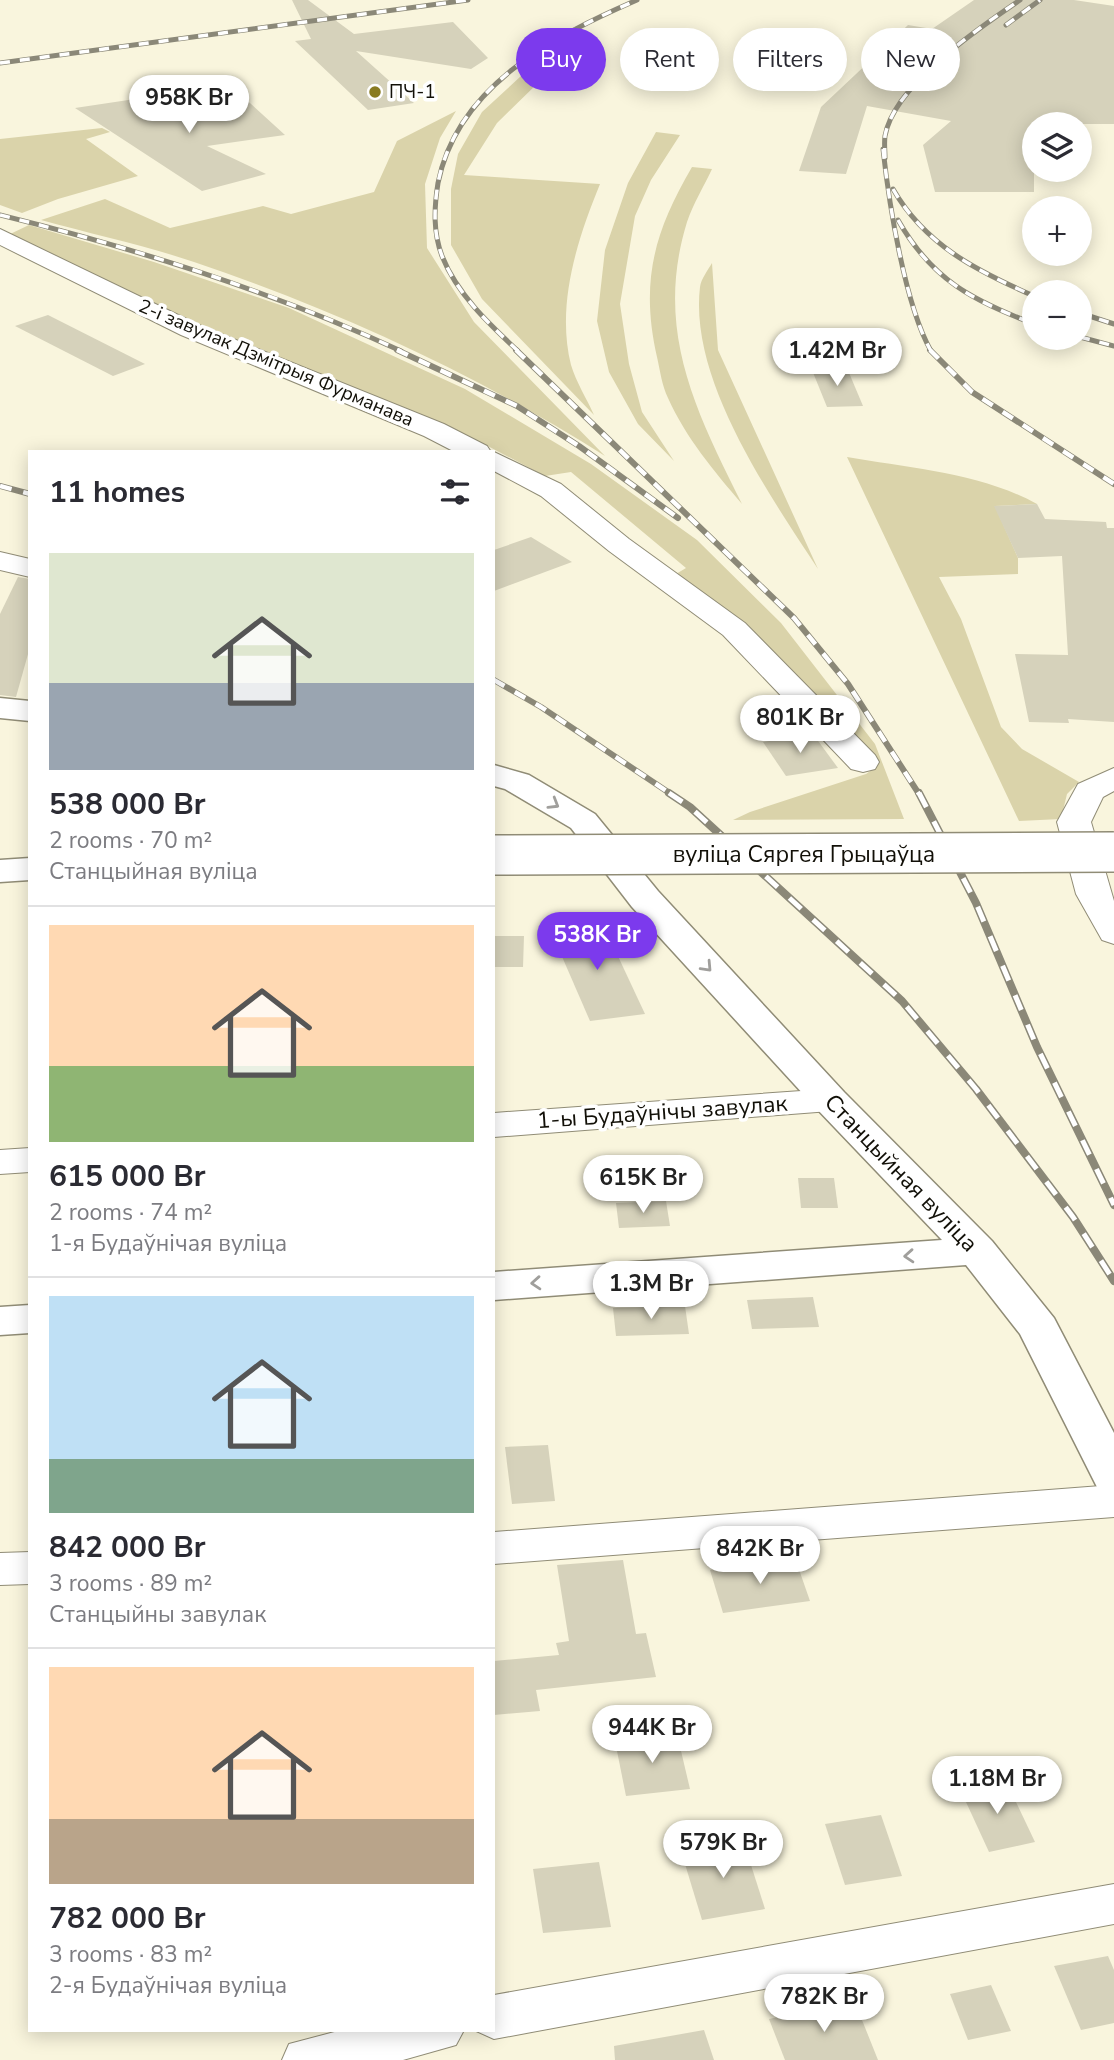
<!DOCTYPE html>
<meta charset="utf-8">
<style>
:root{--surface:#fff;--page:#f2f2f3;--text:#2b2b33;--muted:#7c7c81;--line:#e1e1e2;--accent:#7c3aed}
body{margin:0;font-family:"Nunito Sans",sans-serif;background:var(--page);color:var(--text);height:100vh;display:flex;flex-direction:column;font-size:26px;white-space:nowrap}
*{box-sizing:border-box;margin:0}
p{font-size:23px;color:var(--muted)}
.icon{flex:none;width:38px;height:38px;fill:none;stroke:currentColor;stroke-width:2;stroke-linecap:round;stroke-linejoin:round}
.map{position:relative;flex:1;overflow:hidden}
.sheet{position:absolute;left:28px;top:450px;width:467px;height:1582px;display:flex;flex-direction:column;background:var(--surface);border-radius:0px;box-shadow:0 4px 18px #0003}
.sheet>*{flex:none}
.guide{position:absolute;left:516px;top:28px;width:492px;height:63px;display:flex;gap:14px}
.controls{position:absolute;left:1022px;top:112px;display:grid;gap:14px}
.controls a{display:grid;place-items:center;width:70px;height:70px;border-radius:50%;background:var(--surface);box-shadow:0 4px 18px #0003;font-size:35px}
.price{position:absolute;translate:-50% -60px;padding:0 16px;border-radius:24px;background:#fff;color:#222;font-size:23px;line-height:46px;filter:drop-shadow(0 2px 4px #0008)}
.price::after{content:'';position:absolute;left:50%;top:42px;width:21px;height:16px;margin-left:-10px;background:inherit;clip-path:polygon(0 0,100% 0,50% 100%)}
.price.on{background:var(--accent);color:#fff}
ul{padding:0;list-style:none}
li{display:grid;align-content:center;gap:14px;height:371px;padding:0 21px}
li+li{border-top:2px solid var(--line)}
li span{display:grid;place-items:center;height:217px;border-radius:0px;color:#555}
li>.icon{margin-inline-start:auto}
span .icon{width:126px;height:126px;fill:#fffc;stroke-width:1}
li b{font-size:30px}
h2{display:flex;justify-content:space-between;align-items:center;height:84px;padding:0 21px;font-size:30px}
.tag{padding:0 24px;border-radius:32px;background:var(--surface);box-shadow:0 4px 18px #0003;font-size:24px;line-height:63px}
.tag.on{background:var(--accent);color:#fff}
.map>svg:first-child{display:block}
.green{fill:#dad3aa}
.building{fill:#d6d2bb}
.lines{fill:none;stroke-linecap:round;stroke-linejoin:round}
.minor-casing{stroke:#908c76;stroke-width:2}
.tertiary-casing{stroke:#908c76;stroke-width:3}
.primary-casing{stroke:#908c76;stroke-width:3}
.minor{fill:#fff;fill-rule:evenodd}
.tertiary{fill:#fff;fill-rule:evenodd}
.primary{fill:#fff;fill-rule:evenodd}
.rail-far2-casing{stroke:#8b8878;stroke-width:5}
.rail-far1-casing{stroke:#8b8878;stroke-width:6}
.rail-casing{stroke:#8b8878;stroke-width:8}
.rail-far2{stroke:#fff;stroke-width:3.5;stroke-dasharray:10;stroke-linecap:butt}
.rail-far1{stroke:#fff;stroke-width:4.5;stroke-dasharray:12;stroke-linecap:butt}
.rail{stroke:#fff;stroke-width:5;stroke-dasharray:16;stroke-linecap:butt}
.primary-bridge-casing{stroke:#908c76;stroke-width:42;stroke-linecap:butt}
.primary-bridge{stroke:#fff;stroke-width:39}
.oneway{stroke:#a09f9c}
.poi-dot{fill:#897b20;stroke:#fff;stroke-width:2.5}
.labels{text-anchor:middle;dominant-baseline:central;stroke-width:7;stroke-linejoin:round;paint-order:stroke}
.far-poi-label{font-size:19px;fill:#121008;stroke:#fff;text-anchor:start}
.far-street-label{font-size:19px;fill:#121008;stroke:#fff}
.street-label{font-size:23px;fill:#121008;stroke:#fff}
</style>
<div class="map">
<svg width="1114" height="2060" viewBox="0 0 1114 2060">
<rect width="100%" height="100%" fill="#f9f5dd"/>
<g class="green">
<path d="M 578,38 L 597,42 L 541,80 L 497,123 L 464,175 L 600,184 C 577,240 556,305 571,365 C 576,382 587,399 594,415 L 482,299 L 451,245 L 451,189 L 458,154 L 482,112 L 521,76 Z"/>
<path d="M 456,111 L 440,138 L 425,184 L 427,248 L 474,322 L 605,456 C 476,374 338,311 194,262 C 144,245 91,234 41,220 L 105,199 L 170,228 L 263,206 L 291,214 L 374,192 L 397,141 Z"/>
<polygon points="102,128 110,132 86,139 138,176 58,199 22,213 0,205 0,139"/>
<polygon points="656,132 680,135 651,180 635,216 620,304 629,364 642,412 674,461 638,424 609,372 597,321 605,250 628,183"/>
<path d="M 692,167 L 712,169 C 704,186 693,204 687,222 C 654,329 695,410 742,504 C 714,471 686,438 668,398 C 662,386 660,370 657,357 C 640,282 654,232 692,167 Z"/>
<polygon points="29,225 154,262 289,308 465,389 591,464 697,540 781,623 875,744 904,819 733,820 750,812 866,774 876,767 748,625 676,574 686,568 571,472 545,476 484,444 397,405 198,328 6,236"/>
<path d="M 712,263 L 718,350 L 818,569 C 769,494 689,380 700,287 C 701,279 708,270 712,263 Z"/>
<path d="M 847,457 C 910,468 981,473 1037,504 L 995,506 L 1018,558 L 1018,574 L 939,577 L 961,619 L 1001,727 L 1022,749 L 1079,782 L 1067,794 L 1061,819 L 1019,821 Z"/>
</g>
<g class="building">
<polygon points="292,0 308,0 354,34 453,22 488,58 471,69 356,51 414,103 368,110 295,41 311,39"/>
<polygon points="974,0 1074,0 1114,6 1114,124 1034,124 1034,192 935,192 923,145 951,121 867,106 846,174 799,171 821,107 908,25 932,29"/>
<polygon points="240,94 285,135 207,146 266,174 202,191 75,108 135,99 145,109"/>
<polygon points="48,315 145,364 113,376 15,326"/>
<polygon points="847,368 863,406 827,407 812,370"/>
<polygon points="1037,504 1045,519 1106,522 1107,528 1114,528 1114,722 1068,719 1069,723 1029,722 1015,654 1068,655 1062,556 1018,558 994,506"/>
<polygon points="531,537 572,562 494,591 494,550"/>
<polygon points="18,577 30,579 30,647 16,697 0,695 0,614"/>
<polygon points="813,734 838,768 786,776 763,742"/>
<polygon points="602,922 645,1014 590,1021 550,929"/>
<polygon points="494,936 524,936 523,967 494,967"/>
<polygon points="798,1178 834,1178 838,1208 801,1208"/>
<polygon points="666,1201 670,1226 619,1228 616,1203"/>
<polygon points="813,1297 819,1327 752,1329 747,1300"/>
<polygon points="685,1306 689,1334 616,1336 613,1308"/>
<polygon points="548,1445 555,1501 512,1504 505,1447"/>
<polygon points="795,1558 810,1601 723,1613 710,1570"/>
<polygon points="623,1560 636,1634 646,1633 656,1677 536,1690 540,1711 494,1715 494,1661 559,1655 556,1643 569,1641 557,1565"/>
<polygon points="677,1734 690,1789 626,1796 615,1741"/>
<polygon points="1005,1779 1035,1842 989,1852 960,1789"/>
<polygon points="881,1815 902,1876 845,1885 825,1824"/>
<polygon points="743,1840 765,1909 702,1920 681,1851"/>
<polygon points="599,1862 611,1927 543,1933 533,1869"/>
<polygon points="1108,1956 1114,1970 1114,2023 1081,2030 1054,1966"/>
<polygon points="991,1985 1011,2031 968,2040 950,1994"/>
<polygon points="854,2000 878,2060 785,2060 769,2019"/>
<polygon points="704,2030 714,2060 615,2060 614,2046"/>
</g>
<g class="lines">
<g class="minor-casing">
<g id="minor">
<polygon points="0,229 199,325 444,424 487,446 491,452 455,452 424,436 181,335 0,245"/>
<polygon points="494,452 561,484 629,539 745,623 875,755 879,762 875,769 863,772 851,769 723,635 609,551 541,496 494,471"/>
<polygon points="0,552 30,559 30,577 0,570"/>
<polygon points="1114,768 1114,791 1103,797 1091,822 1114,901 1114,944 1102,940 1076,894 1057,822 1078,784"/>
<polygon points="830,1089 843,1092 849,1100 843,1108 830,1111 494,1137 494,1113"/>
<polygon points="30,1148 30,1172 0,1174 0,1150"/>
<polygon points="1114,1485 1114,1517 494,1564 494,1532"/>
<polygon points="30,1552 30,1584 0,1585 0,1553"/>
<polygon points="1114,1884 1114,1924 494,2039 474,2030 494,2030 494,1995"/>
<polygon points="342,2030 464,2030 456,2045 403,2060 282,2060 289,2044"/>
</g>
</g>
<g class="tertiary-casing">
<g id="tertiary">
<polygon points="0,698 30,701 30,721 0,718"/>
<polygon points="494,765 529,775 595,814 658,891 844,1092 992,1241 1054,1318 1114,1433 1114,1494 1098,1489 1020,1334 966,1265 494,1300 494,1272 942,1240 816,1108 632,907 571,828 505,789 494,786"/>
<polygon points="30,1305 30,1333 0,1335 0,1307"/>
</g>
</g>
<g class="primary-casing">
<polygon id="primary" points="30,858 30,880 0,882 0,860"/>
</g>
<use href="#minor" class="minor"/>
<use href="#tertiary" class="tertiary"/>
<use href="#primary" class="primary"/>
<g class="rail-far2-casing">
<g id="rail-far2">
<polyline points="1006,25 1040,0"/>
<polyline points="0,63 468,0"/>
<path d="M 883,149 C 889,204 905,305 931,351"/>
<path d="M 885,158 C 885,151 884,143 885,136 C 894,85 979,28 1020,0"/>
<path d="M 893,189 C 925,245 977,271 1034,296"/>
<path d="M 0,215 C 138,249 272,291 401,351"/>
<path d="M 898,220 C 932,280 972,300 1034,324"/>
<polyline points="1080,313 1114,324"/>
<polyline points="1080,337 1114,346"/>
<path d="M 518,351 C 489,324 457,294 442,256 C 433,232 434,208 438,183 C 457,86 554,36 637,0"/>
</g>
</g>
<g class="rail-far1-casing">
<g id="rail-far1">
<polyline points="397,350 517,406 579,446 678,518"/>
<polyline points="516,350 794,618 848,684 919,794"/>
<polyline points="930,350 972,392 1114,484"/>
<polyline points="0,486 30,494"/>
<polyline points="494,680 541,707 671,794"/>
</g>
</g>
<g class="rail-casing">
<g id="rail">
<polyline points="669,793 690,807 902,1001 976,1089 1073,1217 1114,1281"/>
<polyline points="919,793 976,903 1037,1047 1114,1205"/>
</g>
</g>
<use href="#rail-far2" class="rail-far2"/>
<use href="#rail-far1" class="rail-far1"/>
<use href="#rail" class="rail"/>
<g class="primary-bridge-casing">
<polyline id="primary-bridge" points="494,855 1114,852"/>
</g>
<use href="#primary-bridge" class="primary-bridge"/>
</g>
<defs><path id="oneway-chevron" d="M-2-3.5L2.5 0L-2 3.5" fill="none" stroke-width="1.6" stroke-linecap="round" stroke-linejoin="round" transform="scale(1.75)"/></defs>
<g class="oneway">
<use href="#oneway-chevron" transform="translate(554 804) rotate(31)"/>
<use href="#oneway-chevron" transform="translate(707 967) rotate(47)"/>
<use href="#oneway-chevron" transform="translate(909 1256) rotate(176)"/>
<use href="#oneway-chevron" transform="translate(536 1283) rotate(176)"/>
</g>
<circle class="poi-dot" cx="375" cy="92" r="7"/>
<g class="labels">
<g class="far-poi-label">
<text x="389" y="92">ПЧ-1</text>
</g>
<g class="far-street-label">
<text transform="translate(276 363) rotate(23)">2-і завулак Дзмітрыя Фурманава</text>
</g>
<g class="street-label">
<text x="804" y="854">вуліца Сяргея Грыцаўца</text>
<text transform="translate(662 1112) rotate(-4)">1-ы Будаўнічы завулак</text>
<text transform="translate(901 1173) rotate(46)">Станцыйная вуліца</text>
</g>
</g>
</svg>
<div class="controls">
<a><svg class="icon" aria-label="layers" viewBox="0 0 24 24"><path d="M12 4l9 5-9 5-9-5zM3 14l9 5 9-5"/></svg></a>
<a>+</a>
<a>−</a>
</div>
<b class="price" style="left:189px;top:135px">958K Br</b>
<b class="price" style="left:837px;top:388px">1.42M Br</b>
<b class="price" style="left:800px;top:755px">801K Br</b>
<b class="price on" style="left:597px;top:972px">538K Br</b>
<b class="price" style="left:643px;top:1215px">615K Br</b>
<b class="price" style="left:651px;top:1321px">1.3M Br</b>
<b class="price" style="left:760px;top:1586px">842K Br</b>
<b class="price" style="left:652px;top:1765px">944K Br</b>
<b class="price" style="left:997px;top:1816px">1.18M Br</b>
<b class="price" style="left:723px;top:1880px">579K Br</b>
<b class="price" style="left:824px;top:2034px">782K Br</b>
<div class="guide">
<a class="tag on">Buy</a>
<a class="tag">Rent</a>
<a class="tag">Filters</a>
<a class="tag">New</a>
</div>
<section class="sheet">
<h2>11 homes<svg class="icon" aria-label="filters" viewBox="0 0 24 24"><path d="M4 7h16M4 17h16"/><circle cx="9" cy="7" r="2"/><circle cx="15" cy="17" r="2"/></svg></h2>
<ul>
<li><span style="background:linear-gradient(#dfe7d0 60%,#9aa5b1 0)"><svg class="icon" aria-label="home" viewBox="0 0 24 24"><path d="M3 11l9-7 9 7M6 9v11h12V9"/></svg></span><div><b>538 000 Br</b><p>2 rooms · 70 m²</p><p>Станцыйная вуліца</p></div></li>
<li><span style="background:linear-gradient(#ffd9b3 65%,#8fb573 0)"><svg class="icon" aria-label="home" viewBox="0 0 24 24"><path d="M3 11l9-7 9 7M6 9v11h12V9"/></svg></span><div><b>615 000 Br</b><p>2 rooms · 74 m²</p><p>1-я Будаўнічая вуліца</p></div></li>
<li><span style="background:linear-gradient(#bfe0f5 75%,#7fa58c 0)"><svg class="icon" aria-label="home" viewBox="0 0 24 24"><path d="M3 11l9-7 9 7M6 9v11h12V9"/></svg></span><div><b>842 000 Br</b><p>3 rooms · 89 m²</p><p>Станцыйны завулак</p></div></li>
<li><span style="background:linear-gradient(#ffd9b3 70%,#b9a48a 0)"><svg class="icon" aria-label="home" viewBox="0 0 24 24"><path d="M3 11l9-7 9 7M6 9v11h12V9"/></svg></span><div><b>782 000 Br</b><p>3 rooms · 83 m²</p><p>2-я Будаўнічая вуліца</p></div></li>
</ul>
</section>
</div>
